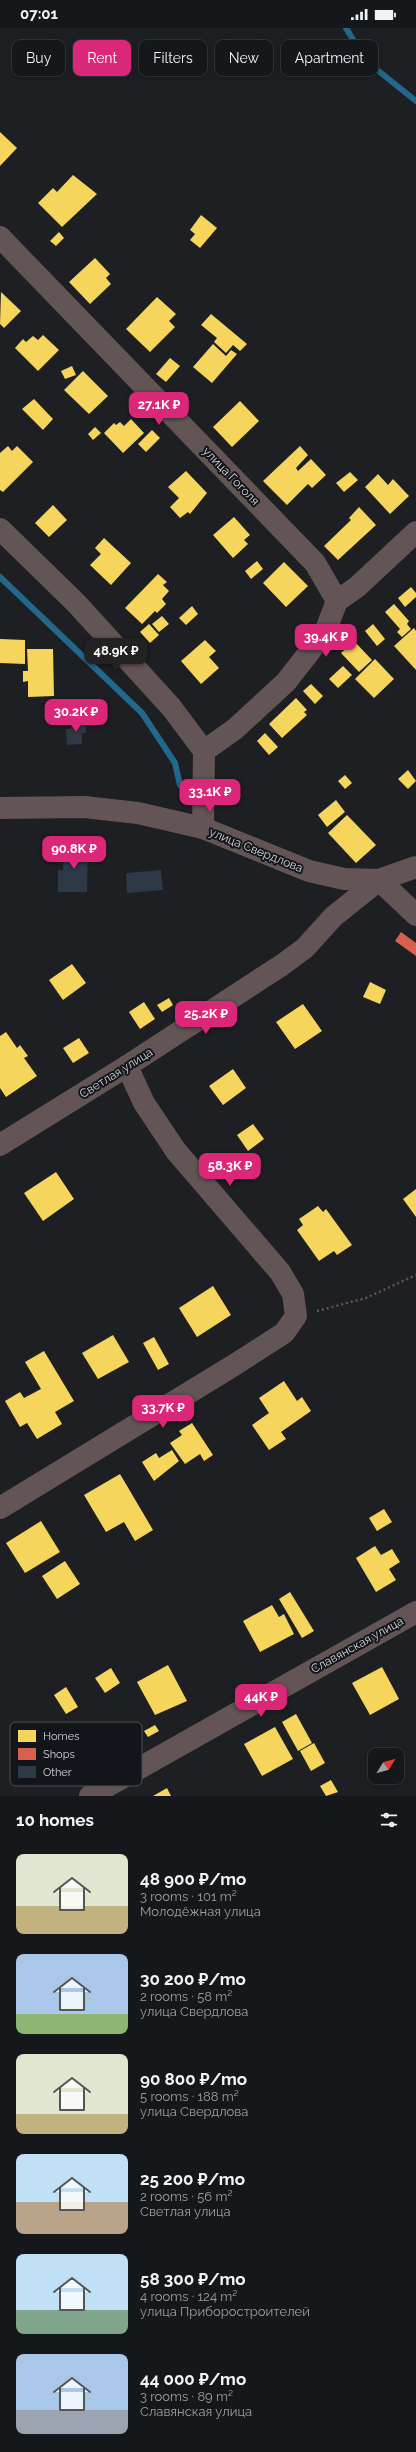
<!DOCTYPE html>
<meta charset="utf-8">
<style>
:root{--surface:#16171a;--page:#1f2023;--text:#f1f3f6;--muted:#9e9fa2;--line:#353639;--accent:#db2777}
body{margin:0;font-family:Raleway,sans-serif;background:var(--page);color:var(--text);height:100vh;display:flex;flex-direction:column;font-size:15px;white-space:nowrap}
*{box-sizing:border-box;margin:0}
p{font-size:13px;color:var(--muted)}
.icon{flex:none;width:22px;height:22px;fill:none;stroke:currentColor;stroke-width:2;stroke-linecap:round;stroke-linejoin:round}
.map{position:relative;height:1768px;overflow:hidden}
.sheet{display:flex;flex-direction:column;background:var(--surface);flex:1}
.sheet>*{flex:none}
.guide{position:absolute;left:12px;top:12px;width:392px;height:36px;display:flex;gap:8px}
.needle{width:26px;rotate:53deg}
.buttons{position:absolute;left:368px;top:1720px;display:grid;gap:8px}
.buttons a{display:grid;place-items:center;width:36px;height:36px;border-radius:8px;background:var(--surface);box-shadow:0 2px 10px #0003,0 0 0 1px var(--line);font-size:20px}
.price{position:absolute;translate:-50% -34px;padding:0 9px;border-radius:8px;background:var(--accent);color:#fff;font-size:13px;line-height:26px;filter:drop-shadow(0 1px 2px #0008)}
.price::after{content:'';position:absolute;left:50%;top:24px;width:12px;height:9px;margin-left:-6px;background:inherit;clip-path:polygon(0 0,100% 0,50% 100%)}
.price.on{background:#222;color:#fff}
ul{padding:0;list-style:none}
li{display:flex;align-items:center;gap:12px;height:100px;padding:0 16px}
li span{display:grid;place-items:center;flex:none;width:112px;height:80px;border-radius:8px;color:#555}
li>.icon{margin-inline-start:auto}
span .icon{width:48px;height:48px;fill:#fffc;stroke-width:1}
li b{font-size:17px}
h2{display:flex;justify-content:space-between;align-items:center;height:48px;padding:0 16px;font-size:17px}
.tag{padding:0 14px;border-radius:8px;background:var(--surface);box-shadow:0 2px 10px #0003,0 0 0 1px var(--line);font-size:14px;line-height:36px}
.tag.on{background:var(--accent);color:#fff}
.status{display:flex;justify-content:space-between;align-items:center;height:28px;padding:0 20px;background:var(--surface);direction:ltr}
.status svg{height:11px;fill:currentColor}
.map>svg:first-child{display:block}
.homes{fill:#f6d55c}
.shops{fill:#d6604d}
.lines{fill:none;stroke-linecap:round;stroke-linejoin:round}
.stream{stroke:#22688c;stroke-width:6}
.building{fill:#2d3946}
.path{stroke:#5e5658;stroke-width:2.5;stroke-dasharray:2 3;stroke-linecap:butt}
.minor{stroke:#635455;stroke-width:22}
.labels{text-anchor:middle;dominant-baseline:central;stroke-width:4;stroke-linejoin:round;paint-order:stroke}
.street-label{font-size:12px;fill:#d3d5d9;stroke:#12161b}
.key{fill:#12161b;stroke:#4c4f54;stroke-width:1}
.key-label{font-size:11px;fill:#d3d5d9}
</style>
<div class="status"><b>07:01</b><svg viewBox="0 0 49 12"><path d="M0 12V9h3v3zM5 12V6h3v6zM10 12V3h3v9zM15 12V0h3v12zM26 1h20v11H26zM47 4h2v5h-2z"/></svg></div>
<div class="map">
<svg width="416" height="1768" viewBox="0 0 416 1768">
<rect width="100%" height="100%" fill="#1d1f22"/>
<g class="homes">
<polygon points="0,104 17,120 0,138"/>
<polygon points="73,147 97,166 62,199 38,175 53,160 57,164"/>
<polygon points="201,187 217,200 200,220 190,212 195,206 190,202"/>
<polygon points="59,204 64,210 56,218 50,213"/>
<polygon points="95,230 110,246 106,250 111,256 90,276 69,254"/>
<polygon points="1,264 21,283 4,300 0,296"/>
<polygon points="157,269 176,286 169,293 175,299 150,324 126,301"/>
<polygon points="211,286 247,316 240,323 233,317 226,325 214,314 217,310 201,297"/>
<polygon points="43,307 59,322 38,343 15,320 23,311 26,314 33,308 38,312"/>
<polygon points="213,316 226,328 231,322 237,326 212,355 193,339"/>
<polygon points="170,330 180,338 166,354 156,346"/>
<polygon points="72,338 76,347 65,351 61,343"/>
<polygon points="83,343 108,368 89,386 64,362"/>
<polygon points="34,371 53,391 43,402 22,381"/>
<polygon points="240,373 259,393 232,419 213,399"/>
<polygon points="131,391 144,405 123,425 104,405 114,395 116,397 120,394 124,398"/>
<polygon points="95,399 101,405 93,412 88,406"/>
<polygon points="152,402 160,410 146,424 138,416"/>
<polygon points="8,418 12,423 17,418 33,434 3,464 0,462 0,425"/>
<polygon points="300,418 308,427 296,440 298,443 311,431 326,447 312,460 308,456 287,477 263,453"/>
<polygon points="186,443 207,465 190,486 188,484 180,490 170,479 179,470 168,459"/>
<polygon points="350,444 358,452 344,464 336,455"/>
<polygon points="378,446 388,457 393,451 409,468 390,486 365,459"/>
<polygon points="53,477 67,492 49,509 35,495"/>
<polygon points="359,479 376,497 338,532 324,518 351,492 349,490"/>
<polygon points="234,489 250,507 244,512 248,516 233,530 213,507"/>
<polygon points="104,510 131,535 111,557 90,537 101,526 95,520"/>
<polygon points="257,533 263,541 251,551 245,543"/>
<polygon points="284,534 308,558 286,579 263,555"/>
<polygon points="158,546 167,554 163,557 169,563 162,571 166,576 157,585 155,583 142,596 125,580"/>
<polygon points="411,559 416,565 416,569 405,579 398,570"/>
<polygon points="394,576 409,593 407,596 411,601 402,609 397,604 400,601 385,584"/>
<polygon points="192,578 198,586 186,597 179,590"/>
<polygon points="162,588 169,596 159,604 152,596"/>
<polygon points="149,596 159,607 150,615 140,604"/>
<polygon points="373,596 385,611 377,618 365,603"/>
<polygon points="414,600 416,603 416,642 394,618"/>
<polygon points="0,611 25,612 25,636 0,635"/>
<polygon points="205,612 216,623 209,629 219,640 201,656 181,633"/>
<polygon points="354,613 372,632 359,644 341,625"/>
<polygon points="27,621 53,621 54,668 28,669 28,653 23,654 23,643 28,643"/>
<polygon points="375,631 394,651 374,670 355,651"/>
<polygon points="343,638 352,647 338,660 329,651"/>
<polygon points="311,656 323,668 315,676 303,663"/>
<polygon points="296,670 307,682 304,684 307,687 282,710 269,696"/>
<polygon points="265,705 278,719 269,727 257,713"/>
<polygon points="408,742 416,753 408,761 398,751"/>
<polygon points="345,747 352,755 345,761 338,753"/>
<polygon points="336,772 345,784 327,799 318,787"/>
<polygon points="347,787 376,817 356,835 328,805"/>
<polygon points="72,936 86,955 63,972 49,952"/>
<polygon points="370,954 386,962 380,976 363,969"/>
<polygon points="169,970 173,977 162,984 157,977"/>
<polygon points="144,974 155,991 140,1001 129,984"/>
<polygon points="303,976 322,1003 295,1021 276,994"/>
<polygon points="6,1004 17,1020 20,1017 28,1028 24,1030 37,1048 6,1069 0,1060 0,1008"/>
<polygon points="79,1010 89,1025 73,1035 63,1020"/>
<polygon points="233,1041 246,1060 223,1077 209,1058"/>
<polygon points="253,1096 264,1111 248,1123 237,1107"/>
<polygon points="56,1144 74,1171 43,1193 24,1165"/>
<polygon points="416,1161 416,1189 403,1171"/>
<polygon points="318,1178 323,1184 326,1181 352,1217 337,1227 334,1223 319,1233 297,1202 303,1197 299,1191"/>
<polygon points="213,1258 231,1287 197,1309 179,1280"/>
<polygon points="113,1307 129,1334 98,1351 82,1325"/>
<polygon points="154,1309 169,1336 158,1342 143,1315"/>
<polygon points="44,1323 74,1373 55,1384 62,1396 37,1411 27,1395 20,1399 5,1373 20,1364 24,1370 41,1361 25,1334"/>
<polygon points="284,1353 297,1373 302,1369 311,1383 281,1404 286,1411 269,1422 252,1397 269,1385 259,1370"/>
<polygon points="192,1395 213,1427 204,1433 200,1426 185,1436 170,1415 182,1407 179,1403"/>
<polygon points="172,1422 179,1433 154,1453 142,1434 156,1425 159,1430"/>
<polygon points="120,1446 153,1502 135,1513 124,1494 106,1504 84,1467"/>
<polygon points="384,1481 392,1494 377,1503 369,1490"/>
<polygon points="41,1493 60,1524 25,1545 6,1515"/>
<polygon points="375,1518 381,1527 392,1521 400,1534 389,1541 396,1552 376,1564 356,1530"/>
<polygon points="65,1533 80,1556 57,1571 42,1548"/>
<polygon points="290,1564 314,1603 302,1610 279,1571"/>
<polygon points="272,1577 279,1589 284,1586 294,1606 260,1624 243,1593"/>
<polygon points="168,1637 187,1673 155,1687 137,1654"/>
<polygon points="382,1639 399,1671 370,1687 352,1655"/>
<polygon points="111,1640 120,1655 105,1665 95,1650"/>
<polygon points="66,1659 78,1679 66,1686 54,1667"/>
<polygon points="296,1686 312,1715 298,1723 282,1694"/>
<polygon points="155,1697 159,1703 148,1709 144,1703"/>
<polygon points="275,1699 293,1731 262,1748 244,1716"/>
<polygon points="314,1715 325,1735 311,1743 300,1723"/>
<polygon points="331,1752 338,1764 326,1768 320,1758"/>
<polygon points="167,1760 171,1768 153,1768"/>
</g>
<polygon class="shops" points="401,904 416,915 416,928 395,913"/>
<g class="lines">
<g class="stream">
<polyline points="346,0 366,33 416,73"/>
<polyline points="0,549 142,685 175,735 180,757"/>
</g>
</g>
<g class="building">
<polygon points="85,692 86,705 82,705 82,716 67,717 66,701 71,701 71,693"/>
<polygon points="64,817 88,817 87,864 58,864 58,842 63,842"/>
<polygon points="161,842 163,862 127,865 126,845"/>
</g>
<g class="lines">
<polyline class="path" points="317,1283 366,1270 416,1247"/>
<g class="minor">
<polyline points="0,209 315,535 337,573"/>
<polyline points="0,501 76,575 171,679 204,723 203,800"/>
<polyline points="204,723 235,701 286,654 325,604 337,573 357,559 416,504"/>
<polyline points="0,780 84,779 138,785 203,800 309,843 344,851 379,852 416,839"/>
<polyline points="0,1117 127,1038 282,937 305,920 333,889 379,852 416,887"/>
<polyline points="0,1480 231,1339 284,1305 296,1288 293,1266 280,1244 176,1123 144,1075 127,1038"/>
<polyline points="90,1768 416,1584"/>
</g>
</g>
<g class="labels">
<g class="street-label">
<text transform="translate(231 448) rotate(46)">улица Гоголя</text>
<text transform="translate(256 822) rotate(22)">улица Свердлова</text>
<text transform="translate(116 1045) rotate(-32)">Светлая улица</text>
<text transform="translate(357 1617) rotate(-29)">Славянская улица</text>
</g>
</g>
<rect x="10" y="1694" width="132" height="64" rx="6" class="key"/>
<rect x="18" y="1702" width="18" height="12" fill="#f6d55c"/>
<rect x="18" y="1720" width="18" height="12" fill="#d6604d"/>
<rect x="18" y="1738" width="18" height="12" fill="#2d3946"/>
<g class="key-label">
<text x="43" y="1712">Homes</text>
<text x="43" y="1730">Shops</text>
<text x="43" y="1748">Other</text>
</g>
</svg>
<div class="buttons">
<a><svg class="needle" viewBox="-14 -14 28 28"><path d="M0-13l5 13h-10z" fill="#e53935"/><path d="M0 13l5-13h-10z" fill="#9e9fa2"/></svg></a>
</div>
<b class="price" style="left:159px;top:398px">27.1K ₽</b>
<b class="price" style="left:326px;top:630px">39.4K ₽</b>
<b class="price on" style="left:116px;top:644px">48.9K ₽</b>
<b class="price" style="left:76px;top:705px">30.2K ₽</b>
<b class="price" style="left:210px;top:785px">33.1K ₽</b>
<b class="price" style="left:74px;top:842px">90.8K ₽</b>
<b class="price" style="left:206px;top:1007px">25.2K ₽</b>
<b class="price" style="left:230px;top:1159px">58.3K ₽</b>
<b class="price" style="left:163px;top:1401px">33.7K ₽</b>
<b class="price" style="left:261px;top:1690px">44K ₽</b>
<div class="guide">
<a class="tag">Buy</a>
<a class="tag on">Rent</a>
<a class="tag">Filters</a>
<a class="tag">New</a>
<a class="tag">Apartment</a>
</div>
</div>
<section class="sheet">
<h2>10 homes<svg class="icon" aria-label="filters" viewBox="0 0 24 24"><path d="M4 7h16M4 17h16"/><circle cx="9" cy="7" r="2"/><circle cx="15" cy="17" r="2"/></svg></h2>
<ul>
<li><span style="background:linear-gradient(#dfe7d0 65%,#c2b280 0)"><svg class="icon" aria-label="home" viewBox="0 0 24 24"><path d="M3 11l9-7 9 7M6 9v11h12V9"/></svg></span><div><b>48 900 ₽/mo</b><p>3 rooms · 101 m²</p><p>Молодёжная улица</p></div></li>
<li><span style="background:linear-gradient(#a9c7e8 75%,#8fb573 0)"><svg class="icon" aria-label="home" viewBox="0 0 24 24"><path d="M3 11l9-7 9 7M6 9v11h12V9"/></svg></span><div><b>30 200 ₽/mo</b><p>2 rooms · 58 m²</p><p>улица Свердлова</p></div></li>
<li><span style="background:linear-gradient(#dfe7d0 75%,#c2b280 0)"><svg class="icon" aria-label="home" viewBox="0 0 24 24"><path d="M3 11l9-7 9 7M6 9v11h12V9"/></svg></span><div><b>90 800 ₽/mo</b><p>5 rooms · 188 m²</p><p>улица Свердлова</p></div></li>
<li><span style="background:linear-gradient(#bfe0f5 60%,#b9a48a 0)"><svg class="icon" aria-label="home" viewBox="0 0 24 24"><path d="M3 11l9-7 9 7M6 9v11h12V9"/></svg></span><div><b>25 200 ₽/mo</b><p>2 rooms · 56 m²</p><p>Светлая улица</p></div></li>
<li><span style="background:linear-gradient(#bfe0f5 70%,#7fa58c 0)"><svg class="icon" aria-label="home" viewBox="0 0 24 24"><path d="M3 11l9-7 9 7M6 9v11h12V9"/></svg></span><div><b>58 300 ₽/mo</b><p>4 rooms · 124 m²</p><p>улица Приборостроителей</p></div></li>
<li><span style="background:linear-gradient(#a9c7e8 70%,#9aa5b1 0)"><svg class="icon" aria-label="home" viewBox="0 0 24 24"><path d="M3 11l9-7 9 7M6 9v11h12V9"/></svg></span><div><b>44 000 ₽/mo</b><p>3 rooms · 89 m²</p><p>Славянская улица</p></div></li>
</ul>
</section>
